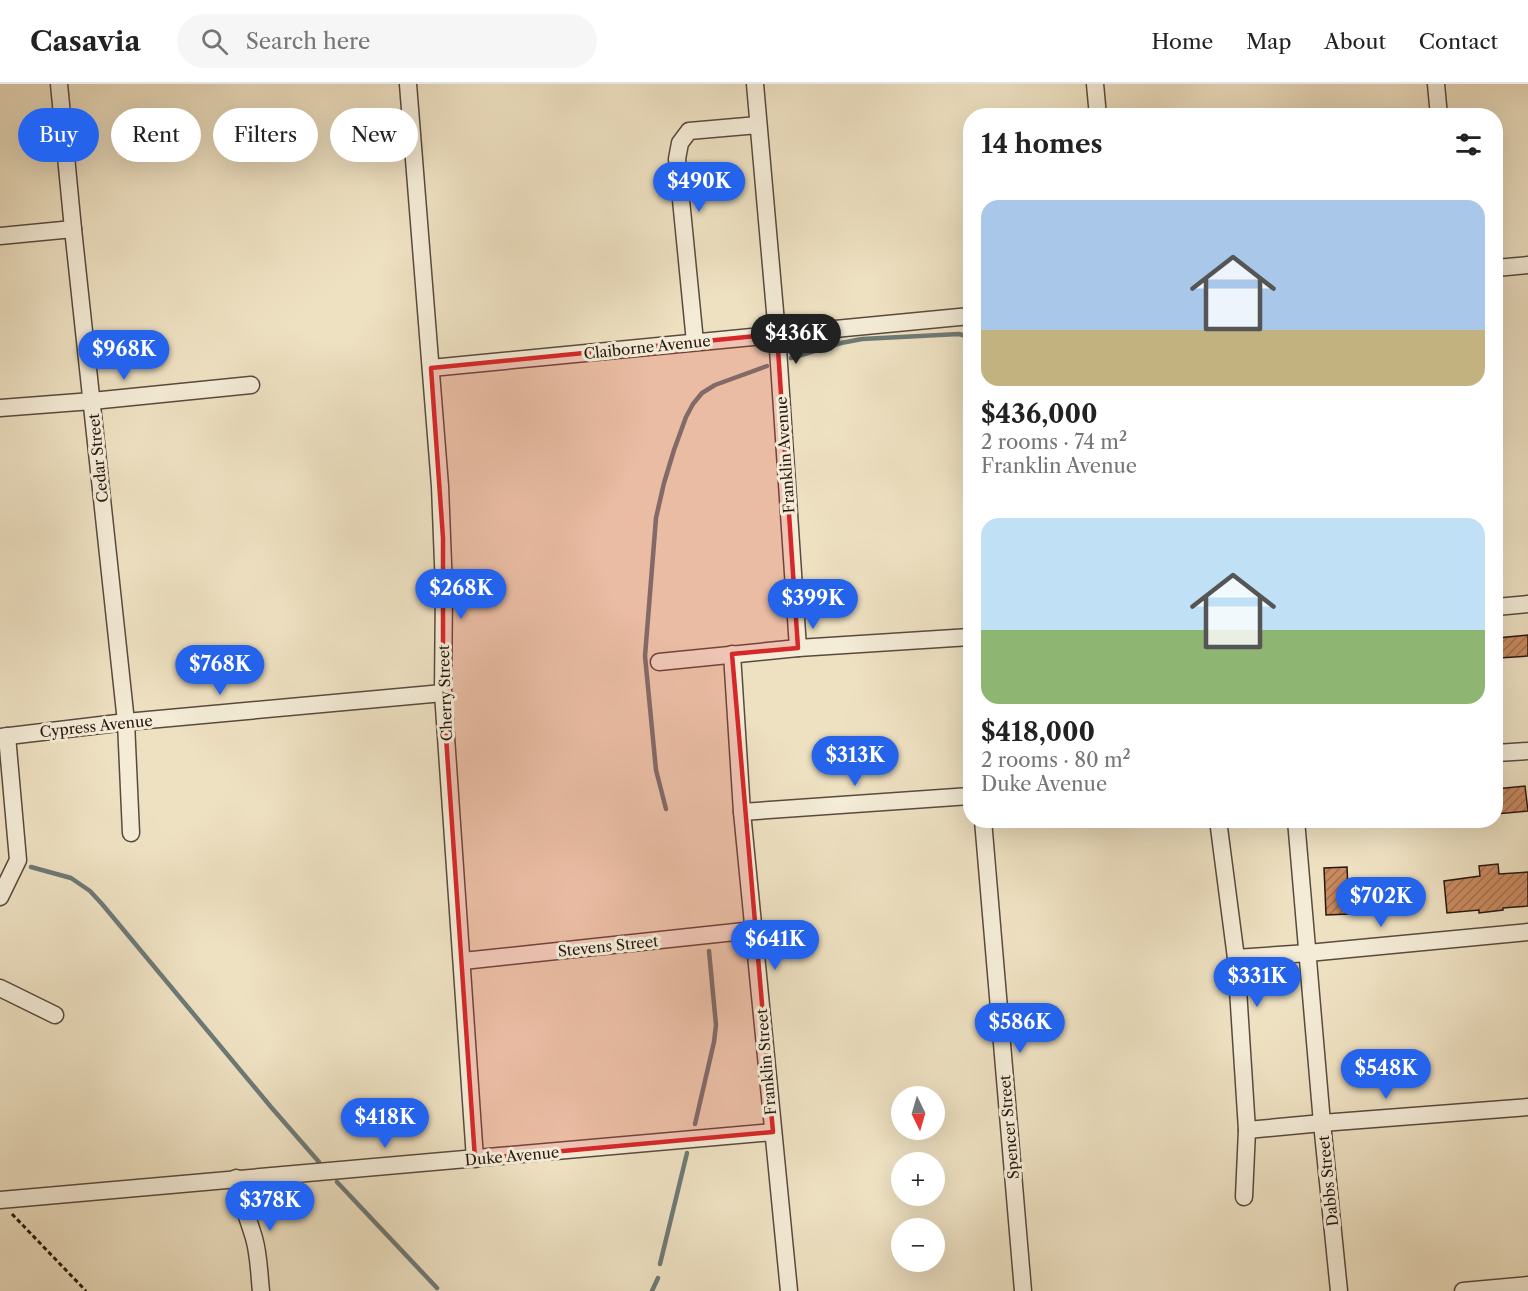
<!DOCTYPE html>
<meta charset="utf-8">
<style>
:root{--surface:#fff;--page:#f6f6f6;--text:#222;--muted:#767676;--line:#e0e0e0;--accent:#2563eb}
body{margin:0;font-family:"Libre Caslon Text",serif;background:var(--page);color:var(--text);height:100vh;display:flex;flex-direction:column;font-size:22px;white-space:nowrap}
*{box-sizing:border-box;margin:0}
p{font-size:20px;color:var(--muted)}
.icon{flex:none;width:33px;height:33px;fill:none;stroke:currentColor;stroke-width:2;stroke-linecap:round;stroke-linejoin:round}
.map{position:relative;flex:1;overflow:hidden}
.side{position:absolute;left:963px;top:24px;width:540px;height:720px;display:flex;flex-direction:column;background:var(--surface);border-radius:24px;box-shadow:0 6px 24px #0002}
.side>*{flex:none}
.hud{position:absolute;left:18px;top:24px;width:570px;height:54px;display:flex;gap:12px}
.needle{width:39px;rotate:175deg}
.tools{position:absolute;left:891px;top:1002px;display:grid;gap:12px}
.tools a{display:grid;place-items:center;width:54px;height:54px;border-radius:50%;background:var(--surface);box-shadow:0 6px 24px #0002;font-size:30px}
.price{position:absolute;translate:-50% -51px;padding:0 14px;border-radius:21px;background:var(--accent);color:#fff;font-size:20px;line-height:39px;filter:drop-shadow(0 2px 3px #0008)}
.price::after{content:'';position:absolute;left:50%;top:36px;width:18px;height:14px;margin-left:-9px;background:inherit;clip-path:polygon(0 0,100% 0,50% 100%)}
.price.current{background:#222;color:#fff}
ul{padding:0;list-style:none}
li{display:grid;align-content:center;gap:12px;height:318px;padding:0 18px}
li span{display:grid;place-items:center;height:186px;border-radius:18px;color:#555}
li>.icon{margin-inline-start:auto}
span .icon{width:108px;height:108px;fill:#fffc;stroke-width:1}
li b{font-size:26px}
h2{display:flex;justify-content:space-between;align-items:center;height:72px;padding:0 18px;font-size:26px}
.chip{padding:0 21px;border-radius:27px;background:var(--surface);box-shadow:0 6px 24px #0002;font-size:21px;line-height:54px}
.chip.current{background:var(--accent);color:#fff}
header{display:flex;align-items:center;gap:36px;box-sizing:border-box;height:84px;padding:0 30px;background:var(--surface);border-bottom:2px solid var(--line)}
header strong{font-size:28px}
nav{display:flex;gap:33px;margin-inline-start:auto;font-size:21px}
.search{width:420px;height:54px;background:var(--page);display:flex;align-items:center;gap:15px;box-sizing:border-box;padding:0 21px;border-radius:33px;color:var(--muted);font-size:22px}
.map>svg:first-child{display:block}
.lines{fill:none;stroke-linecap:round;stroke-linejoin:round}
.stream{stroke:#6e7a77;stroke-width:4.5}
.building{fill:url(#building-hatch);stroke:#281811;stroke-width:1.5}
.minor-casing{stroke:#5a4a3d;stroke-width:19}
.path{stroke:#281811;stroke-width:3;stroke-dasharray:4.5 3;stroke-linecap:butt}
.minor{stroke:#f4ecd7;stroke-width:16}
.marked{fill:#d62828;fill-opacity:0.2;stroke:#d62828;stroke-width:4.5;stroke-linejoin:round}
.labels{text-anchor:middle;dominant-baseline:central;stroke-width:6;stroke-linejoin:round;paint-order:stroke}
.street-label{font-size:15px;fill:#281811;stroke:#f4ecd7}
</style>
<header>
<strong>Casavia</strong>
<div class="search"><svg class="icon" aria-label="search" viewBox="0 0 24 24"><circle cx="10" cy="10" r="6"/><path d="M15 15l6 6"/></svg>Search here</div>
<nav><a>Home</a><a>Map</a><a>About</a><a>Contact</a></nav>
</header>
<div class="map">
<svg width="1528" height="1207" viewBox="0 0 1528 1207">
<defs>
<pattern id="building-hatch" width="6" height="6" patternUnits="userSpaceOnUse" patternTransform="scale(1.5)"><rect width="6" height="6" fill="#c98a5f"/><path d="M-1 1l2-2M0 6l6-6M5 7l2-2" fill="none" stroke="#a3704d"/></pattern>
</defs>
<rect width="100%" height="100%" fill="#eee1c2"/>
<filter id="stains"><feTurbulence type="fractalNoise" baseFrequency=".00333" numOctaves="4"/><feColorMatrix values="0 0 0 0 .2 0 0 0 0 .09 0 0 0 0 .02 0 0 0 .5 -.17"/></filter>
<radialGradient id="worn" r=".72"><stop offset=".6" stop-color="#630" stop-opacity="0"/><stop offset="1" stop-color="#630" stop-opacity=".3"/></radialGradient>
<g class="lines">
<g class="stream">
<polyline points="791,274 841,259 862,255 959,250 970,253"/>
<polyline points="666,725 656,686 645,572 656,434 664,399 674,366 686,333 693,320 702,309 715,301 767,282"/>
<polyline points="31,783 71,794 90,807 102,820 271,1023 319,1078"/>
<polyline points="695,1040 714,958 716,941 709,867"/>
<polyline points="337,1098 437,1204"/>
<polyline points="660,1180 687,1069"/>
<polyline points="652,1207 658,1194"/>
</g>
</g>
<g class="building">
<polygon points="1528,551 1528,572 1499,574 1497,554"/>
<polygon points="1525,702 1528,727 1496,730 1496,705"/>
<polygon points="1498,780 1499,790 1528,788 1528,822 1503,824 1503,826 1479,829 1479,826 1447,829 1444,797 1480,792 1479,782"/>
<polygon points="1347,783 1349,830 1326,831 1324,784"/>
</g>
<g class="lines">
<g class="minor-casing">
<g id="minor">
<polyline points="59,0 73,145 126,638 131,749"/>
<polyline points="408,0 440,402 444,505 443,609 475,1075"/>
<polyline points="755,0 777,250 798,564"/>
<polyline points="1095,0 1098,32"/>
<polyline points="1436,0 1439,32"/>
<polyline points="0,152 73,145"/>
<polyline points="1496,184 1528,181"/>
<polyline points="695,258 677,75 680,59 689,47 758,41"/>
<polyline points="431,284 970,232"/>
<polyline points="0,324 92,317 251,301"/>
<polyline points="1496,523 1528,520"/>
<polyline points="732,570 742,728 789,1207"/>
<polyline points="659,578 798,564 970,553"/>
<polyline points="0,653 126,638 443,609"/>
<polyline points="1496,669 1528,667"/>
<polyline points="742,728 970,712"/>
<polyline points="983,736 1023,1207"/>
<polyline points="1218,736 1236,874 1247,1046 1244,1113"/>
<polyline points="1296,736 1322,1039 1339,1207"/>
<polyline points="0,813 18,776 7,652"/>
<polyline points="1236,874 1308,869 1528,848"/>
<polyline points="463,877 754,846"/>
<polyline points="0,904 55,931"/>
<polyline points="1247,1046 1322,1039 1528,1023"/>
<path d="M 236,1094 C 240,1116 248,1133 254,1154 C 259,1171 259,1189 261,1207"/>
<path d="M 0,1116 C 257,1092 515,1071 773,1048"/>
<polyline points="1463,1207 1528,1201"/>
</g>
</g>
<polyline class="path" points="12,1130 86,1207"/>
<use href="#minor" class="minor"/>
</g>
<path class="marked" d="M 777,250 L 798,564 L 732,570 L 773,1048 L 475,1075 L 443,609 L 443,454 L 431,284 Z"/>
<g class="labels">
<g class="street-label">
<text transform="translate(647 263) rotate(-6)">Claiborne Avenue</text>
<text transform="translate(785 371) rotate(-94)">Franklin Avenue</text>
<text transform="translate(98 374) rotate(-96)">Cedar Street</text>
<text transform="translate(445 609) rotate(-92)">Cherry Street</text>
<text transform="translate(96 642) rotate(-6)">Cypress Avenue</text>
<text transform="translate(608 862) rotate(-6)">Stevens Street</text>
<text transform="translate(766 978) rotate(-95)">Franklin Street</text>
<text transform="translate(1009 1043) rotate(-95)">Spencer Street</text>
<text transform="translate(512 1072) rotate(-5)">Duke Avenue</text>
<text transform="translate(1328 1097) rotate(-96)">Dabbs Street</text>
</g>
</g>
<rect width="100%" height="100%" filter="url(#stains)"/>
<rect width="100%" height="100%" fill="url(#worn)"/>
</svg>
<div class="tools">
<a><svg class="needle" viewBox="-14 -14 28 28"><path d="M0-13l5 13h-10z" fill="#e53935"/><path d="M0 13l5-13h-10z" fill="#767676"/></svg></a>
<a>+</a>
<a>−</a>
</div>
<b class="price" style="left:699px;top:129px">$490K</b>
<b class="price current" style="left:796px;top:281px">$436K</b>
<b class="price" style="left:124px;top:297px">$968K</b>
<b class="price" style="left:461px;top:536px">$268K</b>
<b class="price" style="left:813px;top:546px">$399K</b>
<b class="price" style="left:220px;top:612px">$768K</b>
<b class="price" style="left:855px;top:703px">$313K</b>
<b class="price" style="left:1381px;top:844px">$702K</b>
<b class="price" style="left:775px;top:887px">$641K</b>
<b class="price" style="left:1257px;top:924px">$331K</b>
<b class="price" style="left:1020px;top:970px">$586K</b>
<b class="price" style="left:1386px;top:1016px">$548K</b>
<b class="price" style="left:385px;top:1065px">$418K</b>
<b class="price" style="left:270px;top:1148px">$378K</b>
<div class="hud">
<a class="chip current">Buy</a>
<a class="chip">Rent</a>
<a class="chip">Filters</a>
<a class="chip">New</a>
</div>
<section class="side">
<h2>14 homes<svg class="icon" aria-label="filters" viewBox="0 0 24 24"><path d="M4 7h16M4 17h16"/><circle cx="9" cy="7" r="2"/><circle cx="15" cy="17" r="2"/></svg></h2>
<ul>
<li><span style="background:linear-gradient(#a9c7e8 70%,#c2b280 0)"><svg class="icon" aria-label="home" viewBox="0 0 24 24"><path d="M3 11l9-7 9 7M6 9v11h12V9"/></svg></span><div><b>$436,000</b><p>2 rooms · 74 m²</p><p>Franklin Avenue</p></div></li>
<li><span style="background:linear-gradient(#bfe0f5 60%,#8fb573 0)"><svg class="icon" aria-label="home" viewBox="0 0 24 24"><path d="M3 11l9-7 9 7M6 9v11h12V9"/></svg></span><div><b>$418,000</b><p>2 rooms · 80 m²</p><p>Duke Avenue</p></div></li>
</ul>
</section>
</div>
